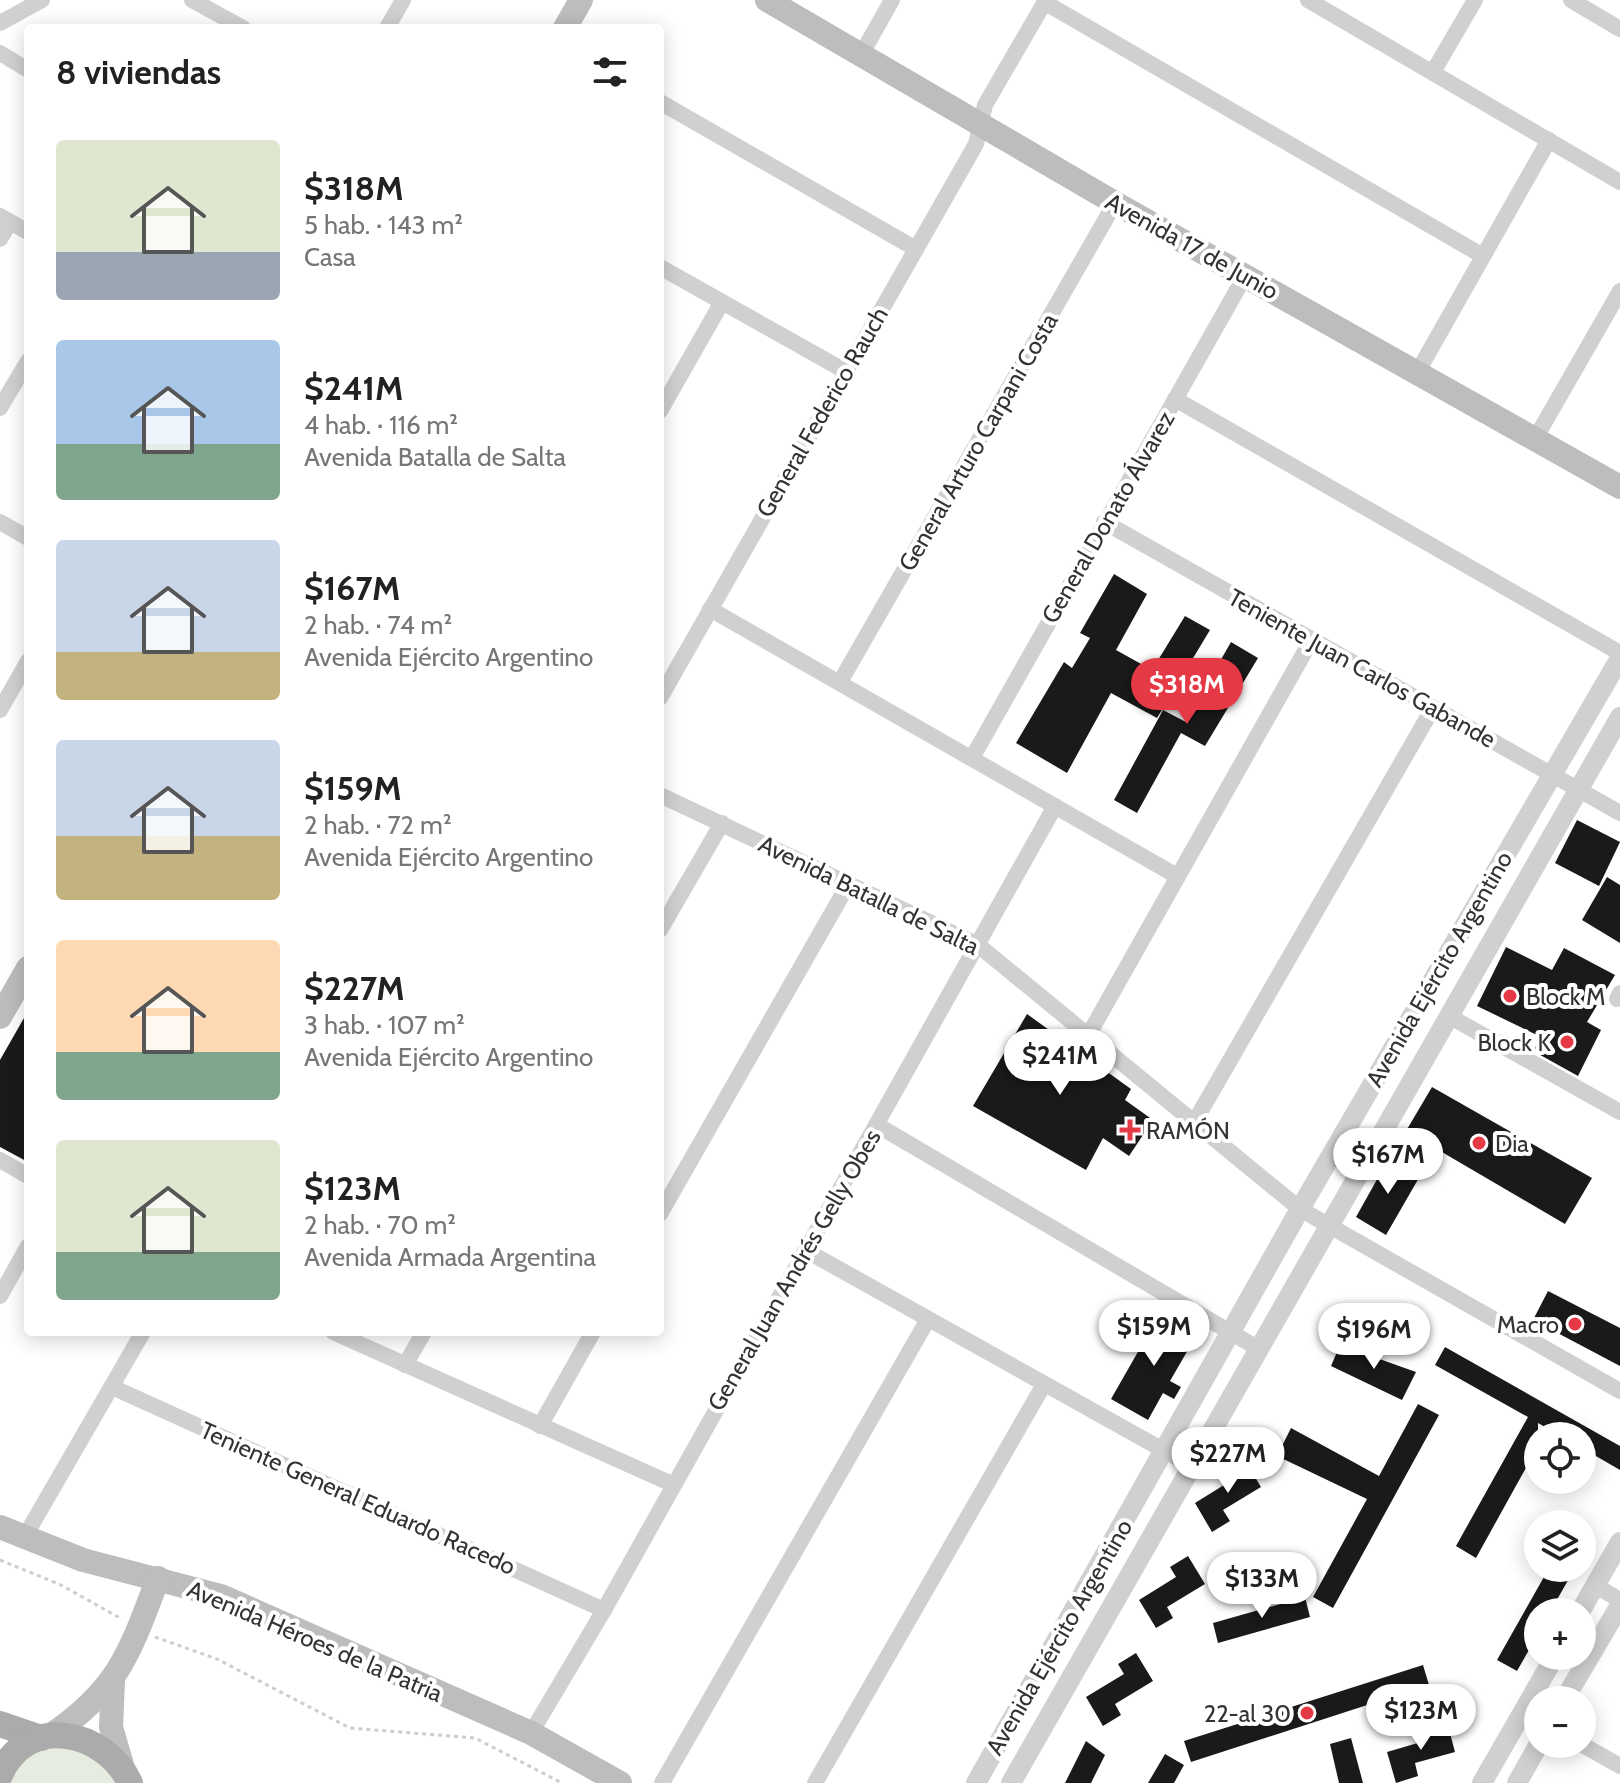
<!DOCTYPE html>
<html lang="es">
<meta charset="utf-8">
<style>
:root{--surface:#fff;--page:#f2f2f2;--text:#222;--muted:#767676;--accent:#e63946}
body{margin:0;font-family:Cabin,sans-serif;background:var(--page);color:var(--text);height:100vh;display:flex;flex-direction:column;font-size:30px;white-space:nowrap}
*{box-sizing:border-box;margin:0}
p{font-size:26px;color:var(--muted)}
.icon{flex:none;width:44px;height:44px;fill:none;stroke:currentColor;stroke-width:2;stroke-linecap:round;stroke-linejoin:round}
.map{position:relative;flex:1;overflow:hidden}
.side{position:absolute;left:24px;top:24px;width:640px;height:1312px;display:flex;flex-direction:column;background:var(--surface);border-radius:8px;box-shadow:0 4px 20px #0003}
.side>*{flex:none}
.tools{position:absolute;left:1524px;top:1422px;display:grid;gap:16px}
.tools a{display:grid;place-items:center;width:72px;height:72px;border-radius:50%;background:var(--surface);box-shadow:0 4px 20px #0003;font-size:40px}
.price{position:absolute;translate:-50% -68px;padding:0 18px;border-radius:28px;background:#fff;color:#222;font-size:26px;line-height:52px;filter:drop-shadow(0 2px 4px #0008)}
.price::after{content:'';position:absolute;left:50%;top:48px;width:24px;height:18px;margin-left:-12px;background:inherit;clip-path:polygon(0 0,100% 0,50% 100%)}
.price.active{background:var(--accent);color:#fff}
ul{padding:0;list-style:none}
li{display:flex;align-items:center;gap:24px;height:200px;padding:0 32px}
li span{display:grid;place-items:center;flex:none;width:224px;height:160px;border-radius:8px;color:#555}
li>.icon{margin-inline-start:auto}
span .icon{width:96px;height:96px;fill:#fffc;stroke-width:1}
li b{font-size:34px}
h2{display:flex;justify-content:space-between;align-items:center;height:96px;padding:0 32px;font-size:34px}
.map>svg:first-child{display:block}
.green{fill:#e6ecdf}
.building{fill:#1a1a1a}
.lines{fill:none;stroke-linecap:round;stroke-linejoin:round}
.path{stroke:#cdcdcd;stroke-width:3;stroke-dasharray:4 4;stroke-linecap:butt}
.minor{stroke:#d0d0d0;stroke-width:16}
.tertiary{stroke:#d0d0d0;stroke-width:20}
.secondary{stroke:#bdbdbd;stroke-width:24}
.primary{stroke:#ababab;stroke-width:26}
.poi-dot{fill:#e63946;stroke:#fff;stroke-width:3}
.labels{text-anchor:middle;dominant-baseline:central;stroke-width:8;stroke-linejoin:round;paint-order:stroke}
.street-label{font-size:24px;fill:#333;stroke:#fff}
.poi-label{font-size:24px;fill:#333;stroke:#fff;text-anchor:start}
</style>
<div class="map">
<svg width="1620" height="1783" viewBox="0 0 1620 1783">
<rect width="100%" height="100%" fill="#fff"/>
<polygon class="green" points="80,1742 122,1783 1,1783 20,1754"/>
<g class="building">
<polygon points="1114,574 1147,594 1116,650 1152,670 1185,616 1210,630 1157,718 1111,693 1067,773 1016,743 1064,662 1072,668 1090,638 1080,633"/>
<polygon points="1231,642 1258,658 1205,746 1181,733 1137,813 1114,800 1163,710 1186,722 1207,693 1203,691"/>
<polygon points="1577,820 1620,842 1599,886 1555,863"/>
<polygon points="1607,877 1620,885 1620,943 1582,920"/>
<polygon points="1506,947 1552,970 1564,948 1615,975 1587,1022 1601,1030 1578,1076 1533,1051 1541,1037 1477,1006"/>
<polygon points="28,1011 28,1162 0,1147 0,1060"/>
<polygon points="1027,1014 1131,1089 1125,1100 1153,1120 1129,1156 1103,1138 1086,1170 973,1106"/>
<polygon points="1432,1087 1592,1178 1565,1224 1406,1131"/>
<polygon points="1389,1158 1420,1176 1386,1235 1356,1217"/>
<polygon points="1548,1291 1620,1328 1620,1366 1533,1320"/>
<polygon points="1159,1315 1196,1336 1170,1381 1181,1387 1174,1399 1163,1393 1148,1420 1111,1399"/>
<polygon points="1340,1345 1416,1372 1402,1400 1331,1366"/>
<polygon points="1445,1347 1620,1446 1620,1470 1582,1448 1582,1436 1561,1436 1538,1423 1538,1446 1476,1558 1456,1546 1528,1417 1435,1365"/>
<polygon points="1418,1404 1439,1415 1333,1608 1313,1597 1367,1499 1277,1456 1291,1428 1379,1476"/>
<polygon points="1244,1459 1261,1487 1223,1510 1230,1521 1212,1532 1195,1503 1232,1480 1226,1470"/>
<polygon points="1188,1556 1205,1584 1167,1607 1173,1618 1156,1628 1139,1600 1176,1577 1170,1567"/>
<polygon points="1549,1568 1575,1568 1550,1612 1538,1612 1538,1634 1517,1671 1497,1660"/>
<polygon points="1305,1597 1310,1617 1218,1643 1213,1623"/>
<polygon points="1136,1653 1153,1681 1115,1704 1121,1715 1103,1726 1086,1697 1124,1674 1118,1664"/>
<polygon points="1423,1665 1429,1685 1191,1762 1184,1741"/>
<polygon points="1447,1722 1455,1752 1415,1763 1418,1776 1396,1783 1387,1752 1428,1740 1425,1728"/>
<polygon points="1351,1738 1363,1783 1339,1783 1330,1744"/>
<polygon points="1086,1741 1105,1755 1091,1783 1065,1783"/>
<polygon points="1165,1754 1184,1765 1174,1783 1148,1783"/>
</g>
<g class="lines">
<g class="path">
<polyline points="0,1560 61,1585 120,1618"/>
<polyline points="155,1637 217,1659 350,1728 475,1738 562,1783"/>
</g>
<g class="minor">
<polyline points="192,0 243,28"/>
<polyline points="1308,0 1620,182"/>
<polyline points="1571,0 1620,29"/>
<polyline points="1044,2 1483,256"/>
<polyline points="0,23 42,0"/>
<polyline points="387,28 403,0"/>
<polyline points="0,53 28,70"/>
<polyline points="861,55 892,0"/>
<polyline points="1433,72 1475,0"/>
<polyline points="660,102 916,249"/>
<polyline points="0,216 28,232"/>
<polyline points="0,239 10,222"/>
<polyline points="660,267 845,371"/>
<polyline points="1417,373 1549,140"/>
<polyline points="1175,399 1620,653"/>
<polyline points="0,408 28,361"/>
<polyline points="660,411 722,302"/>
<polyline points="1535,439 1620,291"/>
<polyline points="0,522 28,538"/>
<polyline points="1104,522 1620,813"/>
<polyline points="710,609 1177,876"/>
<polyline points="840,682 1115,203"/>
<polyline points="660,698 976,144 985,105 1046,0"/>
<polyline points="0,710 28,661"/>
<polyline points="972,758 1245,276"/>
<polyline points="660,795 978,945 1300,1209 1620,1391"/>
<polyline points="660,930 722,823"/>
<polyline points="1617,999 1620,993"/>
<polyline points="1449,1016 1620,1112"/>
<polyline points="1089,1034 1312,639"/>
<polyline points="1195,1121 1433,708"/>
<polyline points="877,1125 1259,1349"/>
<polyline points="0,1160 28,1176"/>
<polyline points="660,1214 849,883"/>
<polyline points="805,1250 1190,1465"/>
<polyline points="0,1296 28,1246"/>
<polyline points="333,1332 672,1484"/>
<polyline points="405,1365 424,1332"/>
<polyline points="112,1387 604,1610"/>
<polyline points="540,1426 593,1332"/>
<polyline points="24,1538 143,1332"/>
<polyline points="1596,1586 1620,1600"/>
<polyline points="531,1733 604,1610 1055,806"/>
<polyline points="1581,1744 1620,1766"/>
<polyline points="662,1783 927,1321"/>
<polyline points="815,1783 1043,1386"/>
</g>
<g class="tertiary">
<polyline points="1580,1612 1620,1542"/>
<polyline points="1564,1700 1620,1605"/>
<polyline points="976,1783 1300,1209 1620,658"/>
<polyline points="1011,1783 1620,717"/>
<polyline points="1482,1783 1555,1656"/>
<polyline points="1517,1783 1539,1744"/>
</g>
<g class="secondary">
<polyline points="767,0 1115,203 1620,487"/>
<polyline points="565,28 581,0"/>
<polyline points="0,1017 28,968"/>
<polyline points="0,1527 83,1560 221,1596 531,1733 620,1783"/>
<polyline points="113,1681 111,1727 123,1768"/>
<path d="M 51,1735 C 119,1689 130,1652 158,1578"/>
</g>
<g class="primary">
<polyline points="0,1724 41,1738"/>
<path d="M 0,1775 C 27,1713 105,1730 130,1783"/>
</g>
</g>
<g class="poi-dot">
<circle cx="1510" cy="996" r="8"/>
<circle cx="1567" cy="1042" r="8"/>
<path d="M1126 1118h8v8h8v8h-8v8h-8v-8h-8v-8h8z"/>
<circle cx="1479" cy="1143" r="8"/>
<circle cx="1575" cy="1324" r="8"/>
<circle cx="1307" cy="1713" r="8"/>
</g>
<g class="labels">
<g class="street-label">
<text transform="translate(1192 246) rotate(29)">Avenida 17 de Junio</text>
<text transform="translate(822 412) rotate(-60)">General Federico Rauch</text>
<text transform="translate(978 442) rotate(-60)">General Arturo Carpani Costa</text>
<text transform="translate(1108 517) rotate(-60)">General Donato Álvarez</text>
<text transform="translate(1362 668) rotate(29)">Teniente Juan Carlos Gabande</text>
<text transform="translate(869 895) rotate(26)">Avenida Batalla de Salta</text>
<text transform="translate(1439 969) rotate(-60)">Avenida Ejército Argentino</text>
<text transform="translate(794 1270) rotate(-60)">General Juan Andrés Gelly Obes</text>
<text transform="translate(358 1498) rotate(24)">Teniente General Eduardo Racedo</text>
<text transform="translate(1059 1637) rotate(-60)">Avenida Ejército Argentino</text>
<text transform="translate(315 1641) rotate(23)">Avenida Héroes de la Patria</text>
</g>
<g class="poi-label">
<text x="1526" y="996">Block M</text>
<text x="1551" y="1042" text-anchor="end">Block K</text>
<text x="1146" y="1130">RAMÓN</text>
<text x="1495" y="1143">Dia</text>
<text x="1559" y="1324" text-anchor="end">Macro</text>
<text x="1291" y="1713" text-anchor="end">22-al 30</text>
</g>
</g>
</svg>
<div class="tools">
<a><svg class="icon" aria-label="locate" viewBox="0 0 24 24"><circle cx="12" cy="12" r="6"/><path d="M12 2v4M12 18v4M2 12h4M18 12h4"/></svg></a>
<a><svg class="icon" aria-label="layers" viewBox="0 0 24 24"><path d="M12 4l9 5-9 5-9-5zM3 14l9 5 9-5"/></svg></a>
<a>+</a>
<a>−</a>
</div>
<b class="price active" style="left:1187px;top:726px">$318M</b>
<b class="price" style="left:1060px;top:1097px">$241M</b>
<b class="price" style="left:1388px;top:1196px">$167M</b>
<b class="price" style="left:1154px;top:1368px">$159M</b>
<b class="price" style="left:1374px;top:1371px">$196M</b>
<b class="price" style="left:1228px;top:1495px">$227M</b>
<b class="price" style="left:1262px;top:1620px">$133M</b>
<b class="price" style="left:1421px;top:1752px">$123M</b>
<section class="side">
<h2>8 viviendas<svg class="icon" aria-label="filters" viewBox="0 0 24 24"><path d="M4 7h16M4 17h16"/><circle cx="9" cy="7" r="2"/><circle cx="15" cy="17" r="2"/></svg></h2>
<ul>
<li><span style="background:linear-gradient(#dfe7d0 70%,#9aa5b1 0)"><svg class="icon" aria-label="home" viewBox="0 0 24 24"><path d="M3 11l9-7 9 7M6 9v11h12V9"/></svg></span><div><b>$318M</b><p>5 hab. · 143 m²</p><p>Casa</p></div></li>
<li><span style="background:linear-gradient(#a9c7e8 65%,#7fa58c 0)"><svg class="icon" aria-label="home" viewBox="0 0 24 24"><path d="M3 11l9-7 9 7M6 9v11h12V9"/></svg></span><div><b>$241M</b><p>4 hab. · 116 m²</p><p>Avenida Batalla de Salta</p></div></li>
<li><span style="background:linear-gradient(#c9d6e8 70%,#c2b280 0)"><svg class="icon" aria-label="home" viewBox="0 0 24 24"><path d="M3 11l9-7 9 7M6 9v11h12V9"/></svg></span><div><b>$167M</b><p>2 hab. · 74 m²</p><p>Avenida Ejército Argentino</p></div></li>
<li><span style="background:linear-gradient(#c9d6e8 60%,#c2b280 0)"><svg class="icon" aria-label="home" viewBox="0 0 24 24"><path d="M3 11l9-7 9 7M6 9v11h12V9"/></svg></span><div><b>$159M</b><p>2 hab. · 72 m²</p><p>Avenida Ejército Argentino</p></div></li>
<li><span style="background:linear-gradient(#ffd9b3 70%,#7fa58c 0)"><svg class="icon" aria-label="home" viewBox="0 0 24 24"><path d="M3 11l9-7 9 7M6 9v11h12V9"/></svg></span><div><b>$227M</b><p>3 hab. · 107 m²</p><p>Avenida Ejército Argentino</p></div></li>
<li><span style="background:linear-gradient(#dfe7d0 70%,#7fa58c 0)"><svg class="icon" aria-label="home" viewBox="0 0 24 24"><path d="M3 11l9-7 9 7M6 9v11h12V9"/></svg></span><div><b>$123M</b><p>2 hab. · 70 m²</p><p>Avenida Armada Argentina</p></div></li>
</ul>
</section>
</div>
